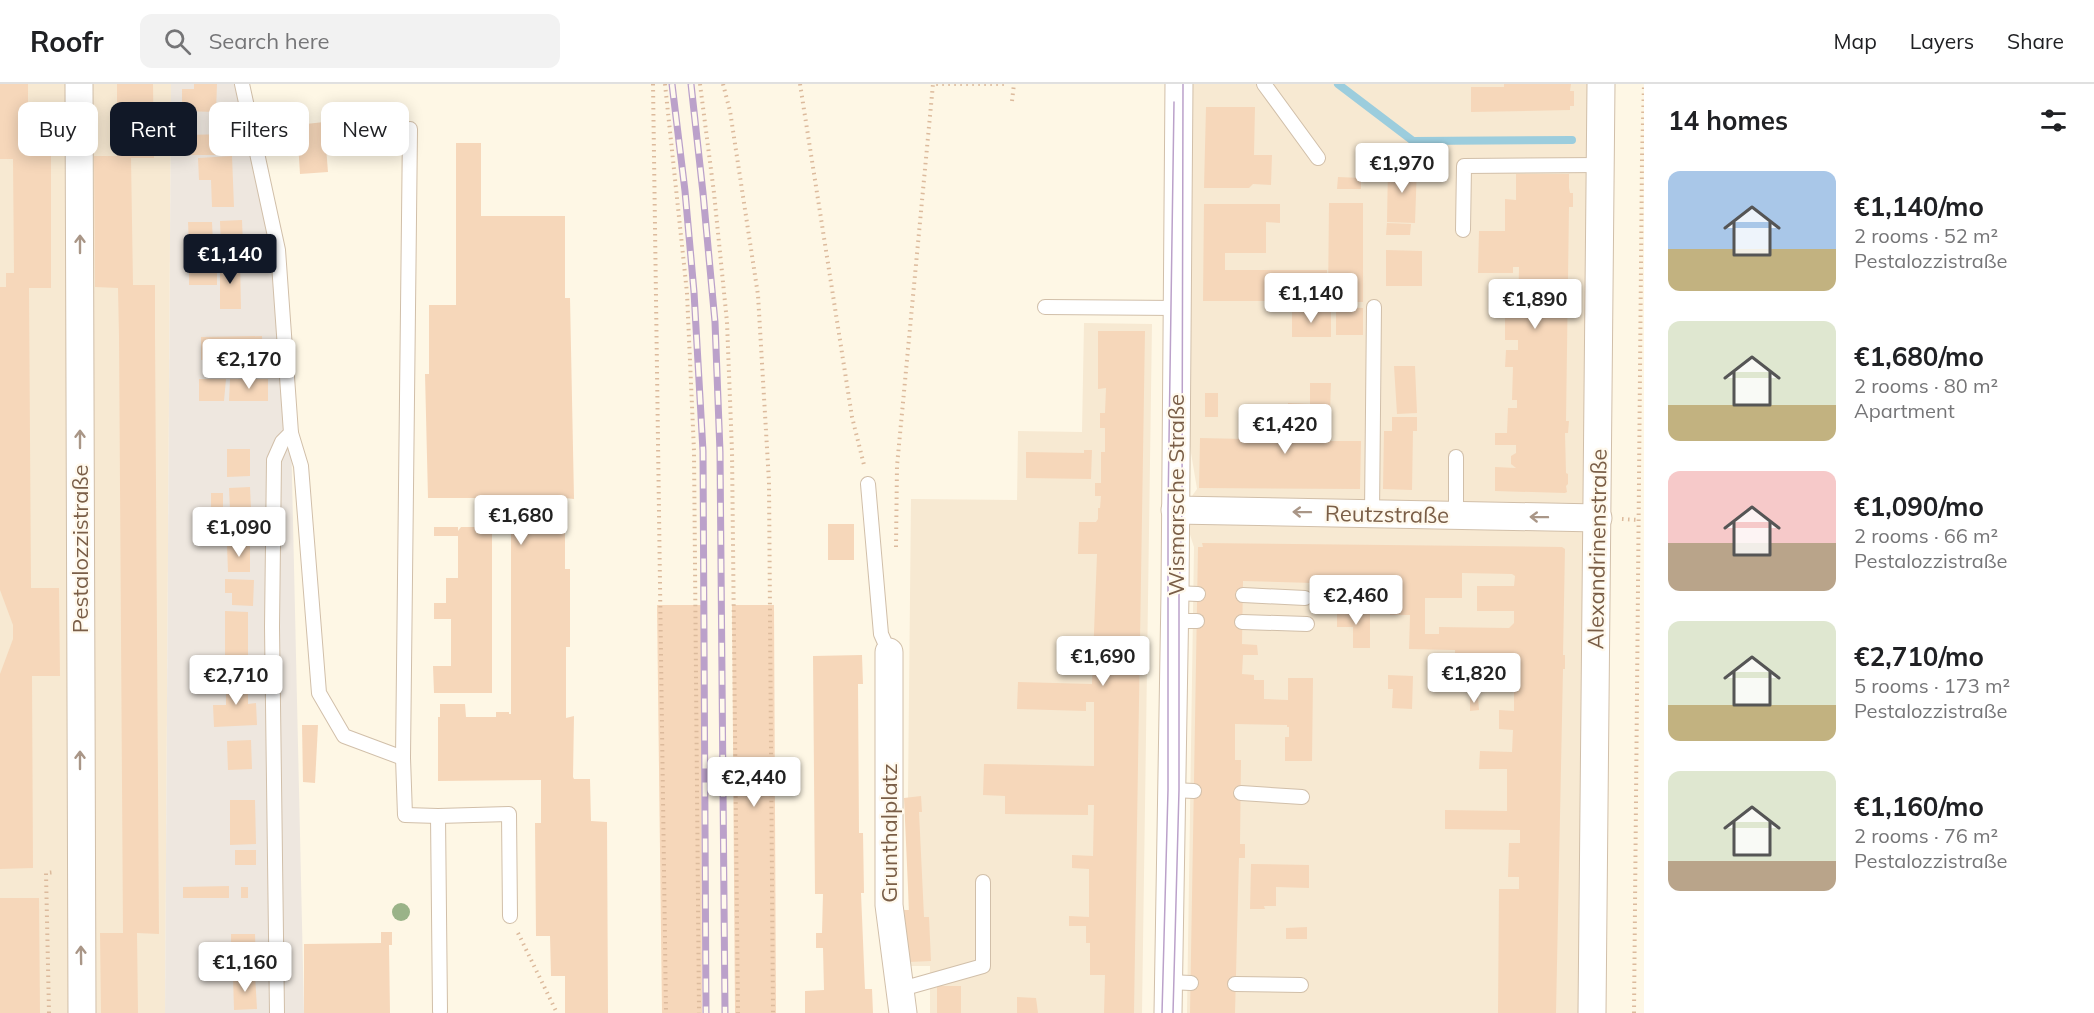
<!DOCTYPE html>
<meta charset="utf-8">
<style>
:root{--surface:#fff;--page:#f2f2f2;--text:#202124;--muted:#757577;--line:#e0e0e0;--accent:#111827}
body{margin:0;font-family:Mulish,sans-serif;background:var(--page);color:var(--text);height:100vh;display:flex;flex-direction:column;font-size:22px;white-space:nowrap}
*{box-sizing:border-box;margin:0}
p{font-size:20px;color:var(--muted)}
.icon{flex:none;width:33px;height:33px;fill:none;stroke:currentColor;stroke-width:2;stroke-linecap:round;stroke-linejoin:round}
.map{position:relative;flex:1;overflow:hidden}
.panel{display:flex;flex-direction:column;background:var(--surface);width:450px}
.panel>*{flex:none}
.hud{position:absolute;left:18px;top:18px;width:570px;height:54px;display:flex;gap:12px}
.price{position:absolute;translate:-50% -51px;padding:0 14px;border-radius:6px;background:#fff;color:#222;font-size:20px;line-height:39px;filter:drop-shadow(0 2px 3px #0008)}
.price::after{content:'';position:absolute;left:50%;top:36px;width:18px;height:14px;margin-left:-9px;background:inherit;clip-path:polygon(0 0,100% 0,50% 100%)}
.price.active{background:var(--accent);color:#fff}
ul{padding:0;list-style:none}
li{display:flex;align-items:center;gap:18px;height:150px;padding:0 24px}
li span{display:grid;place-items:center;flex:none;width:168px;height:120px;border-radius:12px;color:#555}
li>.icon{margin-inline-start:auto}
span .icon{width:72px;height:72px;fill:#fffc;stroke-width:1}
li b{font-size:26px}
h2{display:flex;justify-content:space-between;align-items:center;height:72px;padding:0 24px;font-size:26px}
.tag{padding:0 21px;border-radius:12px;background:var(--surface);box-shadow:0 3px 15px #0003;font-size:21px;line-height:54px}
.tag.active{background:var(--accent);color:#fff}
header{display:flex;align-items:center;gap:36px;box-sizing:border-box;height:84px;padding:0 30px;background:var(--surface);border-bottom:2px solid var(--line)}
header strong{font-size:28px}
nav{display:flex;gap:33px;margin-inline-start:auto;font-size:21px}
.search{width:420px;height:54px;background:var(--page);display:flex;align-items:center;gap:15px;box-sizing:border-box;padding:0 21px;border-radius:12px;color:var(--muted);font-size:22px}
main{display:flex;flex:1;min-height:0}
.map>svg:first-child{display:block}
.residential{fill:#f7e9d2}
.industrial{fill:#eee7df}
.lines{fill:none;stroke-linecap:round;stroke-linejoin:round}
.stream{stroke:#9ccddd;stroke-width:8}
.building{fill:#f6d7ba;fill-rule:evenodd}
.lane-casing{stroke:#d1bfa9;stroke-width:16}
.street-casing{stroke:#d1bfa9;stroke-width:29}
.path{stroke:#dcba9c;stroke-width:4;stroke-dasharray:1.5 4.5;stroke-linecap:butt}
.lane{stroke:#fff;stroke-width:14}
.street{stroke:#fff;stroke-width:27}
.tram{stroke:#bba1ca;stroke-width:1.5}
.rail-casing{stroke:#bba1ca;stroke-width:7}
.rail{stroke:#fff9ed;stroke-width:4.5;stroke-dasharray:14;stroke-linecap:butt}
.tree{fill:#9ab388}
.oneway{stroke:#a99687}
.labels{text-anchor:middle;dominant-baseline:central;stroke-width:4.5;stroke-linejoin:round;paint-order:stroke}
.street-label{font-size:22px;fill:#7a5e47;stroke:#fff9ed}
</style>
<header>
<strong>Roofr</strong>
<div class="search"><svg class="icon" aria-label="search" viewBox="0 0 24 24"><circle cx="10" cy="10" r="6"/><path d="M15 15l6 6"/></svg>Search here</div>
<nav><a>Map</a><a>Layers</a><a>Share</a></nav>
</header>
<main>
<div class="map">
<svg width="1644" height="929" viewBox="0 0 1644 929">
<rect width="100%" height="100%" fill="#fef7e5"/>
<g class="residential">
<polygon points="0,0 171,0 165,929 0,929"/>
<polygon points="1179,0 1601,0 1592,929 1187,929 1194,463 1182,426 1197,405 1177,284"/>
<polygon points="1084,239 1152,240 1142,929 930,929 930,882 909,882 908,710 911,415 1017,416 1018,347 1082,348"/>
</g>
<polygon class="industrial" points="171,0 242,0 278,167 291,349 304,929 165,929"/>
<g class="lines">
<polyline class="stream" points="1338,0 1413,57 1572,56"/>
</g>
<g class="building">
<polygon points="0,0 28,0 28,72 51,72 51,204 29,204 31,504 59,504 60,592 32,592 33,784 0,785 0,590 13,555 13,541 0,506 0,203 6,203 6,189 14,189 13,75 0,75"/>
<polygon points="117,0 153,0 154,74 131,74 133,201 155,201 155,251 159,850 137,849 138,929 101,929 100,849 123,849 119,252 118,204 95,203 94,72 117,72"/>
<polygon points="194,0 217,0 216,28 182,27 182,5 194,5"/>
<polygon points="1504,0 1571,0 1570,7 1574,7 1574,22 1570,22 1570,26 1471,28 1471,3 1504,3"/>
<polygon points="1206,23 1255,23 1254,71 1272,71 1271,101 1253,100 1249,104 1204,104"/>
<polygon points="324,38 328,88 300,90 297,41"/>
<polygon points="227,50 227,71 186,71 186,51"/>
<polygon points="232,50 242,51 244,69 230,69 228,53 232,52"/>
<polygon points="456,59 481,59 481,132 565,132 565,214 570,214 574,415 565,414 565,485 570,485 570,563 566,563 566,634 574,632 573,693 574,695 590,695 591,737 607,738 608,929 565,929 565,892 551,892 550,852 536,852 535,739 541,739 541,696 438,697 438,633 440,633 440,620 465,620 466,633 496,633 496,628 509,628 509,630 511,630 511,414 428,414 425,290 429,290 429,221 456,221"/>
<polygon points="232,72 234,123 212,123 211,96 199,96 198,74"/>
<polygon points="1388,81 1417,82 1415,139 1387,138"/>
<polygon points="1516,90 1569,90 1569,104 1570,109 1573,109 1573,123 1569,123 1566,337 1569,337 1568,349 1565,349 1566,389 1568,390 1568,400 1566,402 1567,408 1565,409 1495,407 1495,383 1516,384 1511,380 1511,372 1516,369 1516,361 1495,361 1495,349 1507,349 1508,324 1517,324 1517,316 1512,316 1513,283 1505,283 1506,266 1518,266 1518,256 1505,256 1505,233 1518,233 1519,183 1513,183 1513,189 1478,189 1479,147 1505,147 1505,115 1516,116"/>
<polygon points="1338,93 1361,94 1361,105 1337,105"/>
<polygon points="1329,119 1363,119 1363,218 1328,218"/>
<polygon points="1204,120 1280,120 1280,139 1266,138 1266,169 1225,169 1225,186 1327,186 1327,217 1203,217"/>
<polygon points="242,136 243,162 221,164 220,137"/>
<polygon points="188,138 212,138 213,160 189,160"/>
<polygon points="1387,139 1411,140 1410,151 1386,151"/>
<polygon points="1386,166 1422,167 1422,202 1386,202"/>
<polygon points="220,177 240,177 241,225 220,225"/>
<rect x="189" y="181" width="28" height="20"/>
<polygon points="1336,223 1363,224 1363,251 1336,251"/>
<polygon points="1292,226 1331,227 1331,253 1292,253"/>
<polygon points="1098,247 1145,247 1134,929 1104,929 1105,891 1090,891 1090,859 1086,859 1086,842 1069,842 1069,832 1089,833 1089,785 1072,784 1072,771 1093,772 1094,721 1088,721 1088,731 1005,730 1005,712 983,711 984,680 1094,682 1094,618 1086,618 1086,627 1017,625 1018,598 1092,600 1097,470 1078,470 1079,438 1096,438 1098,435 1098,424 1100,424 1101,412 1095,412 1095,399 1101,399 1101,368 1105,368 1105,344 1100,344 1100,329 1105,329 1106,304 1098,305"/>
<polygon points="262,252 263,274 201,276 201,253"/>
<polygon points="1394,282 1415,282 1417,329 1397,330"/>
<polygon points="199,295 226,295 224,317 199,317"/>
<polygon points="230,295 268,295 268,317 229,317"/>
<polygon points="1310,299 1331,299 1329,357 1361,357 1360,405 1199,404 1200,354 1245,355 1248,350 1255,350 1257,356 1270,357 1270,352 1278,350 1286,350 1289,353 1289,351 1297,351 1297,347 1310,347 1310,333 1288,333 1288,319 1310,320"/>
<rect x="1205" y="309" width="13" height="24"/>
<polygon points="1392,333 1417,333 1417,347 1413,347 1412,406 1383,405 1384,347 1392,347"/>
<polygon points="227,365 250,365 250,392 227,393"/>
<polygon points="1084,366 1092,366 1091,395 1026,394 1026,368 1084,369"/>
<polygon points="250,403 251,425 230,426 229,404"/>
<rect x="211" y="409" width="12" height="19"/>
<polygon points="229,430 250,430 250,455 230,455"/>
<rect x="828" y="440" width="26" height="36"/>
<polygon points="434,443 458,443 458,447 461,443 492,443 492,609 434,609 433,582 451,582 451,535 434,535 434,519 446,519 446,494 458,494 458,452 434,452"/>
<path d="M 1202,459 L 1562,463 L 1565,465 L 1563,571 L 1565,571 L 1565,585 L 1563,585 L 1556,929 L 1498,929 L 1499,805 L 1519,805 L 1519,793 L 1508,793 L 1509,759 L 1520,759 L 1520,746 L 1445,745 L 1445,726 L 1507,727 L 1507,685 L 1479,685 L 1480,667 L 1512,668 L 1513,646 L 1499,645 L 1499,626 L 1514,627 L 1514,593 L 1510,587 L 1455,586 L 1455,566 L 1409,565 L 1410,531 L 1390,531 L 1391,506 L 1380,506 L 1380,508 L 1376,508 L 1376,510 L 1369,510 L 1367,506 L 1329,507 L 1329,505 L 1324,505 L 1325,524 L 1313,524 L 1313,499 L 1243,497 L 1242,560 L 1257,561 L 1258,571 L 1243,571 L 1242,590 L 1254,591 L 1254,596 L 1264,596 L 1264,615 L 1288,616 L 1288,594 L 1313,594 L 1312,677 L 1285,677 L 1285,653 L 1289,653 L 1289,643 L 1287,643 L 1287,641 L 1235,640 L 1235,676 L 1241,676 L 1240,760 L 1245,760 L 1245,774 L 1239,774 L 1235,929 L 1190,929 L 1198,463 L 1203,463 ZM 1462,489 L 1512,490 L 1515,492 L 1514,502 L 1477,502 L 1477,527 L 1514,527 L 1514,539 L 1509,544 L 1439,543 L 1439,550 L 1425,550 L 1425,514 L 1462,514 Z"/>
<polygon points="227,461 250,461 250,488 228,488"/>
<polygon points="225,495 254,496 253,522 232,521 232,509 225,509"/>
<polygon points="657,521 701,521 702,929 662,929"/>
<polygon points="732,521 774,521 776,929 735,929"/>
<polygon points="1337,524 1353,525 1353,528 1370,528 1370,564 1353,564 1353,543 1337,543"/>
<polygon points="225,527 248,528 248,588 225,588"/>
<polygon points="862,571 863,600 858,600 859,749 863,749 864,809 861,809 865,905 872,905 873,929 805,929 805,907 824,906 823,864 816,864 816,849 822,849 823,810 815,810 813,572"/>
<polygon points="1388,591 1413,592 1412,625 1392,624 1393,605 1388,605"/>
<polygon points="226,594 248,594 248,620 256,619 257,641 214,643 213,621 226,621"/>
<polygon points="1470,613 1478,613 1479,626 1470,627"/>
<polygon points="302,641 318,641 315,699 303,698"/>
<polygon points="251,656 252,685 228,686 227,657"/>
<polygon points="921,712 922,728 919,728 924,833 929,833 931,877 909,878 904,826 909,826 904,714"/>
<polygon points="230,716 255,716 256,760 230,761"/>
<rect x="235" y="766" width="21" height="15"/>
<polygon points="1251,780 1309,781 1309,804 1276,803 1276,822 1264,822 1265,825 1250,825"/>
<polygon points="229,802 229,814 183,814 183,803"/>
<rect x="241" y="803" width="7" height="11"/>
<polygon points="0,814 39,814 40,929 0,929"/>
<polygon points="1307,843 1307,855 1286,855 1286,844"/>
<polygon points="381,848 392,848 392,861 389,861 390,929 304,929 304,860 381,859"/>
<polygon points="231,850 255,850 256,879 231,879"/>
<polygon points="255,891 257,925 234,926 233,892"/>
<rect x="937" y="902" width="24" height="27"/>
<polygon points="1017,913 1036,914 1038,929 1017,929"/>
</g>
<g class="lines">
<g class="lane-casing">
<g id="lane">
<polyline points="242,0 278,166 291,349 282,358 274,376 272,543 277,929"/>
<polyline points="1264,0 1318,74"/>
<polyline points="1463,146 1464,82 1601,81"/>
<polyline points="1045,223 1177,224"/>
<polyline points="291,349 301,382 319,609 344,652 403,674 405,731 438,732 509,730 510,832"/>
<polyline points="1456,373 1456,431"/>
<polyline points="868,400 881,550 889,568"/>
<polyline points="1372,430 1374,223"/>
<polyline points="1175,509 1198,510"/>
<polyline points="1243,511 1305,514"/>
<polyline points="1175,537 1197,537"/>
<polyline points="1242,538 1307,540"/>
<polyline points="403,674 410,45"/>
<polyline points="1173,706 1194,707"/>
<polyline points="1241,709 1302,713"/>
<polyline points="438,732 440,927"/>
<polyline points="1169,898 1191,899"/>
<polyline points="1235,900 1301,901"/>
<polyline points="898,906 983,882 983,798"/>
</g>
</g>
<g class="street-casing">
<g id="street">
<polyline points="79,0 82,929"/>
<polyline points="1175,426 1598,434"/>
<polyline points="889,568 889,821 903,929"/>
<polyline points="1168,929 1175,509 1179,0"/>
<polyline points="1592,929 1601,0"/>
</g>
</g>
<g class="path">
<polyline points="653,0 666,929"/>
<polyline points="665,0 687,209 694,367 699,929"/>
<polyline points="700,0 714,109 727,238 732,367 738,929"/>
<polyline points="723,0 730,27 758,211 769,398 773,929"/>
<polyline points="800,0 852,333 864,381"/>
<polyline points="1012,17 1014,0"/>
<polyline points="1622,435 1638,436"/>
<polyline points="896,463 897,382 933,0 1007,0"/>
<polyline points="518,849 557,929"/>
<polyline points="49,929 46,789 55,788"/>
<polyline points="1634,929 1642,75 1644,0"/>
</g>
<use href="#lane" class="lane"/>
<use href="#street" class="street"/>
<g class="tram">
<polyline points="1162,929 1168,706 1168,425 1174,18"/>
<polyline points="1173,929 1179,706 1179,509 1182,426 1183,0"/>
</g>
<g class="rail-casing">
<g id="rail">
<polyline points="672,0 685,107 694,208 703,367 706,929"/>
<polyline points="691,0 703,109 715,238 720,368 725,929"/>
</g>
</g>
<use href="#rail" class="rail"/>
</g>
<circle class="tree" cx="401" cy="828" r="9"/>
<defs><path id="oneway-shaft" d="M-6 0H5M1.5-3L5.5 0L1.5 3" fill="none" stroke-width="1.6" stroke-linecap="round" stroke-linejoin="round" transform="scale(1.5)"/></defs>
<g class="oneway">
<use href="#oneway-shaft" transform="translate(80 160) rotate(-90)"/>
<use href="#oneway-shaft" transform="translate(80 355) rotate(-90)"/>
<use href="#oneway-shaft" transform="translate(1302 428) rotate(-179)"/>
<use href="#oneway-shaft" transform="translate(1539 433) rotate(-179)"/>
<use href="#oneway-shaft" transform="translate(80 676) rotate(-90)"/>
<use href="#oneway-shaft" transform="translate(81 871) rotate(-91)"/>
</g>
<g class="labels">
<g class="street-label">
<text transform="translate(1176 411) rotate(-90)">Wismarsche Straße</text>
<text transform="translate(1387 430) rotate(1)">Reutzstraße</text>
<text transform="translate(80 465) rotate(-90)">Pestalozzistraße</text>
<text transform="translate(1597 465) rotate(-89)">Alexandrinenstraße</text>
<text transform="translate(889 749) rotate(-90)">Grunthalplatz</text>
</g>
</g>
</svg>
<b class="price" style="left:1402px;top:110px">€1,970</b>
<b class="price active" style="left:230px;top:201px">€1,140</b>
<b class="price" style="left:1311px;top:240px">€1,140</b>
<b class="price" style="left:1535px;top:246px">€1,890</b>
<b class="price" style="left:249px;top:306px">€2,170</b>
<b class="price" style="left:1285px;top:371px">€1,420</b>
<b class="price" style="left:521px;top:462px">€1,680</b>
<b class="price" style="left:239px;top:474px">€1,090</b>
<b class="price" style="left:1356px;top:542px">€2,460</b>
<b class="price" style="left:1103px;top:603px">€1,690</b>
<b class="price" style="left:1474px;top:620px">€1,820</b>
<b class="price" style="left:236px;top:622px">€2,710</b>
<b class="price" style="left:754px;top:724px">€2,440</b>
<b class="price" style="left:245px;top:909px">€1,160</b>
<div class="hud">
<a class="tag">Buy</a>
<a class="tag active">Rent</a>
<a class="tag">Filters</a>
<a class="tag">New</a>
</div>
</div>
<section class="panel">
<h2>14 homes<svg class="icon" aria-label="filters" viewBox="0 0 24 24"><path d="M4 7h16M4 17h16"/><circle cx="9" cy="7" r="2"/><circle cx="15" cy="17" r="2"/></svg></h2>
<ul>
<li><span style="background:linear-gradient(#a9c7e8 65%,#c2b280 0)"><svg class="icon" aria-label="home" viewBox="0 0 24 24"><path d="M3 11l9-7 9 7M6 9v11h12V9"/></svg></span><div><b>€1,140/mo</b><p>2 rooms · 52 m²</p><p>Pestalozzistraße</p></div></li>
<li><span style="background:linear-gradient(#dfe7d0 70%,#c2b280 0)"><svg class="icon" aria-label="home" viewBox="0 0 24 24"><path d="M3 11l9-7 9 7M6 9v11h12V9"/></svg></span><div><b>€1,680/mo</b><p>2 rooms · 80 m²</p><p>Apartment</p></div></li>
<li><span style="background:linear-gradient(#f6c9c9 60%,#b9a48a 0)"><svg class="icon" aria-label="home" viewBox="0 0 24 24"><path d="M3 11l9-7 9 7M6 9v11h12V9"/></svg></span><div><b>€1,090/mo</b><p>2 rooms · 66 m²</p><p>Pestalozzistraße</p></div></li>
<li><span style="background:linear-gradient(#dfe7d0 70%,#c2b280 0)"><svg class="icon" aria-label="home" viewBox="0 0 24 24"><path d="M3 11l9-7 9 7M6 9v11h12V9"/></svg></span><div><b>€2,710/mo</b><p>5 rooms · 173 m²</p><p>Pestalozzistraße</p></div></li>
<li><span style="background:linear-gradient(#dfe7d0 75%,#b9a48a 0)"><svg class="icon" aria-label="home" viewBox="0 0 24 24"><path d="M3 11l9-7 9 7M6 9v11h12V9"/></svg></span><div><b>€1,160/mo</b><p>2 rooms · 76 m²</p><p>Pestalozzistraße</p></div></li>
</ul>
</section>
</main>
